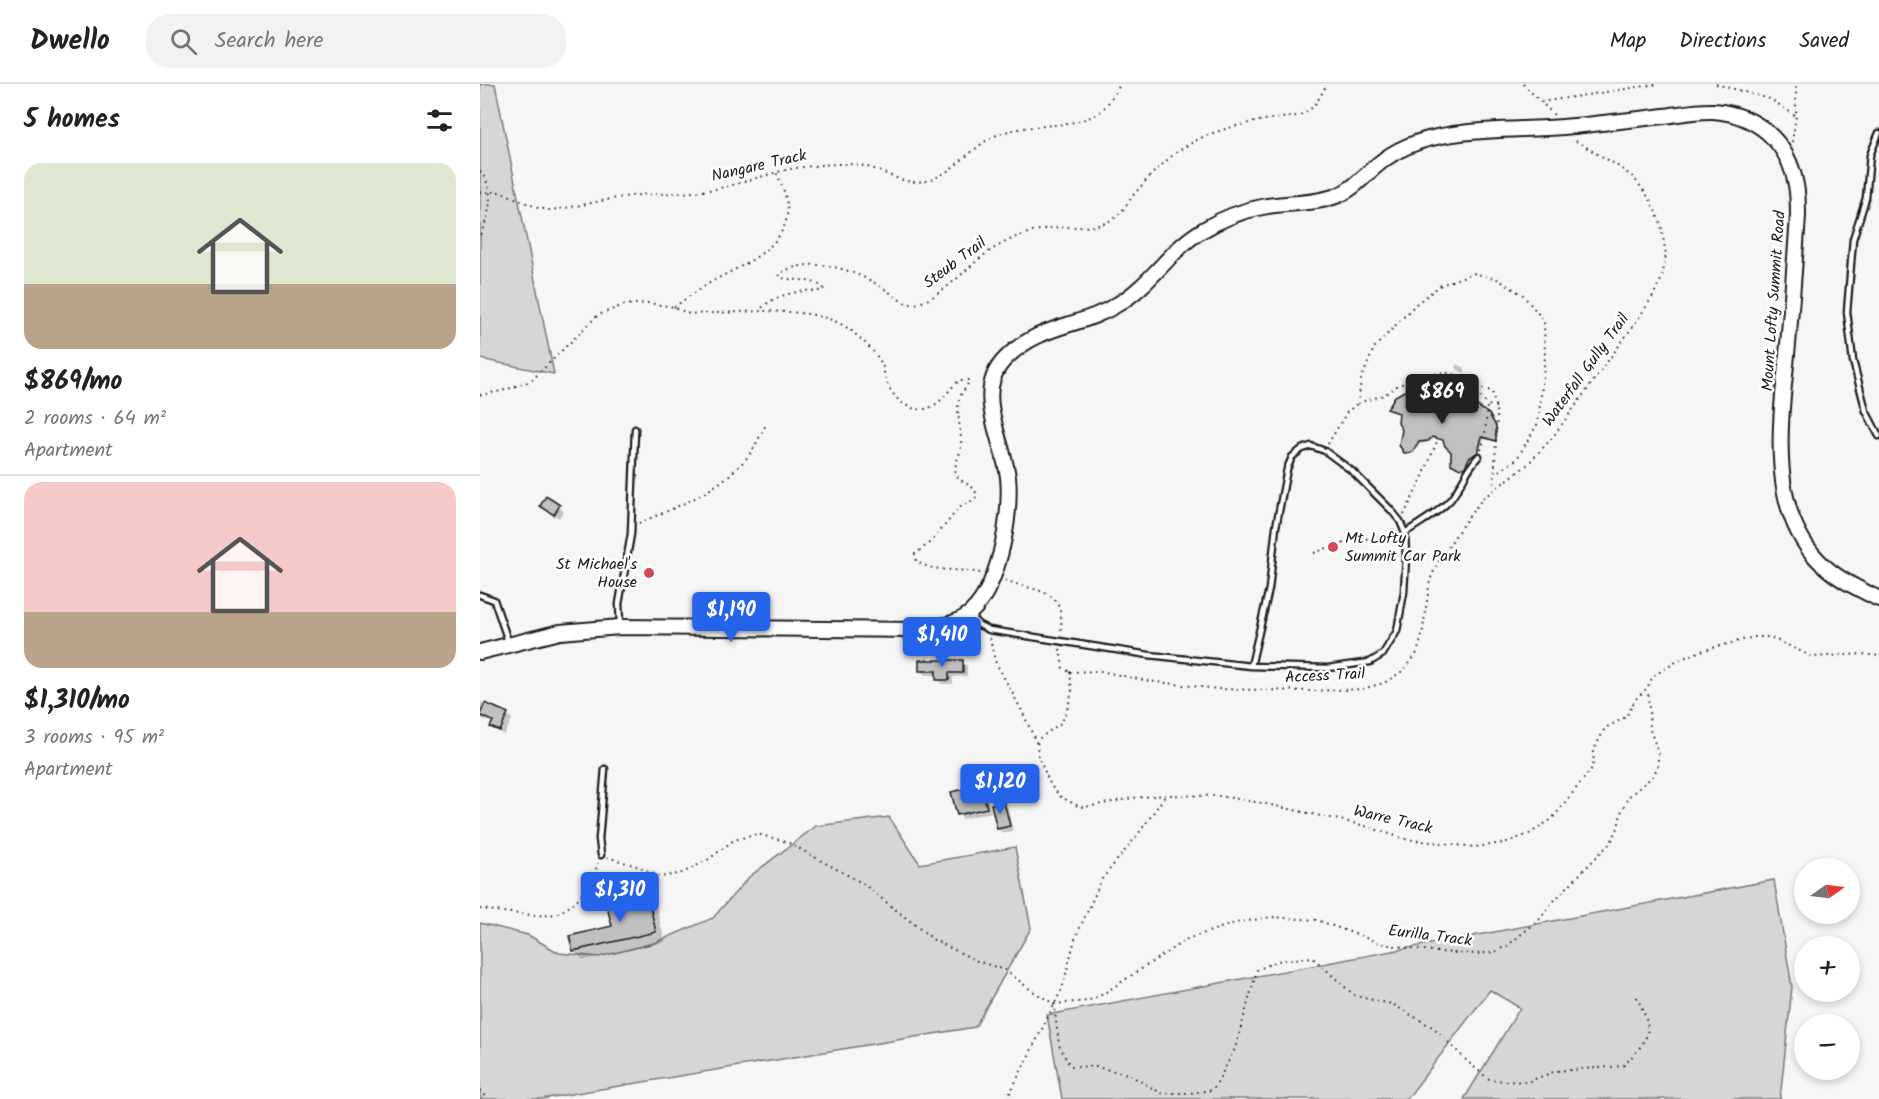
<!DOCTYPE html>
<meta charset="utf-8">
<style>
:root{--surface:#fff;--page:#f2f2f2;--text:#222;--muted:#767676;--line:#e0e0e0;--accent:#2563eb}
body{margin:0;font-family:Kalam,sans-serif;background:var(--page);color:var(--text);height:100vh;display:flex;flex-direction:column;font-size:22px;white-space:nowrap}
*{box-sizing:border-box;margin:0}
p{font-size:20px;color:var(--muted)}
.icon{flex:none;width:33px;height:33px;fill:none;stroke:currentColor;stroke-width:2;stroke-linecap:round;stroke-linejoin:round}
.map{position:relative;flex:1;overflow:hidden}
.details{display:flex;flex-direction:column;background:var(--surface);width:480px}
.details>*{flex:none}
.needle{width:39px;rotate:76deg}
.buttons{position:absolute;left:1314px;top:774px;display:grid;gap:12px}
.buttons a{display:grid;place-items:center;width:66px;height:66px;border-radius:50%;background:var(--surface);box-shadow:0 3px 9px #0003;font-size:30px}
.price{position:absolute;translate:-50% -51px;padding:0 14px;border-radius:6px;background:var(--accent);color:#fff;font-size:20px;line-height:39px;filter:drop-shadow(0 2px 3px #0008)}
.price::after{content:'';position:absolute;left:50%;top:36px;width:18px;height:14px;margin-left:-9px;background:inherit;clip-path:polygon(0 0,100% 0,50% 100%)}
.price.on{background:#222;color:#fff}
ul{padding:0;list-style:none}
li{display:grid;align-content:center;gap:12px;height:318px;padding:0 24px}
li+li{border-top:2px solid var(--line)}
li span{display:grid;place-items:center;height:186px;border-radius:18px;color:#555}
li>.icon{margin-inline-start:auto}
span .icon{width:108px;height:108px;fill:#fffc;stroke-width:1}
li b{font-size:26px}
h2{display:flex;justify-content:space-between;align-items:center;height:72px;padding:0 24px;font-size:26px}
header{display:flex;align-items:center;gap:36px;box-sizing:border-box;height:84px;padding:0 30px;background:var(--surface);border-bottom:2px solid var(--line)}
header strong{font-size:28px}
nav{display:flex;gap:33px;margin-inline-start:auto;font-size:21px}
.search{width:420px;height:54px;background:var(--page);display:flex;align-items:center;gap:15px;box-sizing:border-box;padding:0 21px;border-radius:24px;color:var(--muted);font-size:22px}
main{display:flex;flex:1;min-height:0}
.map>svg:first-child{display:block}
.green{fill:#d6d6d6;stroke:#797979;stroke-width:1.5}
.shadow{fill:#0003}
.building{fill:#c0c0c0;stroke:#1c1c1c;stroke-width:1.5}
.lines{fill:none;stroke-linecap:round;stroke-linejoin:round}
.lane-casing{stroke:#1c1c1c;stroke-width:9}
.secondary-casing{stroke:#1c1c1c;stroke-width:18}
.path{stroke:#1c1c1c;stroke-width:2;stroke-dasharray:1.5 4.5;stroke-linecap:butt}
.lane{stroke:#fff;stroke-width:4.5}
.secondary{stroke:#fff;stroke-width:14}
.poi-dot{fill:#d1495b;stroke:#fff;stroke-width:2}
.labels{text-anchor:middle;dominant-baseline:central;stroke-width:5;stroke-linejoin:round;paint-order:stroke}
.street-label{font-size:16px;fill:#1c1c1c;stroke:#fff}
.poi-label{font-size:16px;fill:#1c1c1c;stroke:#fff;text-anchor:start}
</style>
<header>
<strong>Dwello</strong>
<div class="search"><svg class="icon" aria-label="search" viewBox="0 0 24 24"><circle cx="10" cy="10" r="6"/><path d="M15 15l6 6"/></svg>Search here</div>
<nav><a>Map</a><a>Directions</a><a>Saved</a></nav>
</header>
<main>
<section class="details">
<h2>5 homes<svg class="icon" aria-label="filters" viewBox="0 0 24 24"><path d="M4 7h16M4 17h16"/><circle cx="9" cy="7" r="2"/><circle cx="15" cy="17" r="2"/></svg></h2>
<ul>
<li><span style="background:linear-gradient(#dfe7d0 65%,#b9a48a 0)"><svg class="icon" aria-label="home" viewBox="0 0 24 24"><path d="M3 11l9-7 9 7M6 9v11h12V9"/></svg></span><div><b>$869/mo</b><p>2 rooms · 64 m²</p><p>Apartment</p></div></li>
<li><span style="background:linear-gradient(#f6c9c9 70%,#b9a48a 0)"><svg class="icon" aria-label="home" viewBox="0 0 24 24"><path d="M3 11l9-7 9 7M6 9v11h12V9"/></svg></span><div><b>$1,310/mo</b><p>3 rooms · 95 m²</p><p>Apartment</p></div></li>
</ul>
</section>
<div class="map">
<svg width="1399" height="1015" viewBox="0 0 1399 1015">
<rect width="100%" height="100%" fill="#f6f6f6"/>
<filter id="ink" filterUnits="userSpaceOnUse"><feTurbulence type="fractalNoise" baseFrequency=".0167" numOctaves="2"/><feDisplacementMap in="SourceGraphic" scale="12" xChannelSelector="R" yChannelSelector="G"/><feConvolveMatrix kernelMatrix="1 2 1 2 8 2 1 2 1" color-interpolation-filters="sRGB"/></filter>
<g filter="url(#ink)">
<g class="green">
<polygon points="0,0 15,0 74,290 0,275"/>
<polygon points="409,733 440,780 535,763 551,844 495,943 61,1015 0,1015 0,839 48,851 79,869 119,873 174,859 233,834 269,793 336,742"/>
<polygon points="1294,796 1312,903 1300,1015 984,1015 1040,924 1010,906 927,1015 582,1015 567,931"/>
</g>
<g class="shadow">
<polygon points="977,280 985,284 985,289 978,286 976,283"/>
<polygon points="909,325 966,332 1011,333 1017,345 1017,358 1004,354 1000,369 990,375 988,383 984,385 979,385 973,380 973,368 965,357 954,354 950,358 940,360 934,370 927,370 925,368 924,346 920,330"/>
<polygon points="66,414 84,427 79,434 62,422"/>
<polygon points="482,578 487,582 487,592 473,593 473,600 462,600 457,595 457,591 445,591 440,586"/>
<polygon points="0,618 27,630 32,635 24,651 12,643 14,639 0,634"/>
<polygon points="500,703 505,707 511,728 483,735 479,731 473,710"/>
<polygon points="523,719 528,724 533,747 523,749 518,745"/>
<polygon points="166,811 176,821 185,858 104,876 94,867 134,843"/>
</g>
<g class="building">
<polygon points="928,305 943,306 955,314 965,331 982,322 997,322 1009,330 1016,342 1016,357 1002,353 998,368 989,374 985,383 980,385 971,380 971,368 965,362 963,356 952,353 948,357 939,358 932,368 924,369 919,361 922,346 918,339 919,329 907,325 915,312"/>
<polygon points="66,412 80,421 74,431 60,422"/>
<polygon points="439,576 483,576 483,589 469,589 469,596 456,596 456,587 439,587"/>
<polygon points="5,619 28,629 20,647 10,643 13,637 0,631"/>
<polygon points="501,701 507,724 477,731 471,708"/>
<polygon points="524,718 530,742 517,745 511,720"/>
<polygon points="167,809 176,848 93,867 89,852 132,842 126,819"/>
</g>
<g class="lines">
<g class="lane-casing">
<g id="lane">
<polyline points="1399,49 1390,71 1386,114 1373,155 1367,228 1373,277 1386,327 1399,352"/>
<path d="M 925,449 C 939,439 959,429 971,415 C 982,401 987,384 999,372"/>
<polyline points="0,511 14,516 28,557"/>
<polyline points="490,533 499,541 509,546 669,571 771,582 848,584 890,578 903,570 917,547 924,508 926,473 925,449 920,437 911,426 872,387 845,367 831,362 822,365 812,373 807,385 796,443 789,505 771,582"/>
<polyline points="140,540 139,520 151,450 155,345"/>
<polyline points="121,771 119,755 125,685"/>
</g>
</g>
<g class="secondary-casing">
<path id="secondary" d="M 0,568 L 80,548 L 140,543 L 437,546 C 453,543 471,542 485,533 C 519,510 532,431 528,393 C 523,354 492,307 526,274 C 561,239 600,244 638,220 C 671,201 691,164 723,146 C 741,135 761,127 782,123 C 806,118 832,121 856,112 C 874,106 886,89 901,78 C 908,72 919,66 928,62 C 970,43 1037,47 1083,43 C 1117,40 1150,36 1184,32 C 1200,30 1218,26 1234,27 C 1277,31 1308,57 1316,101 C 1318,111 1318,122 1318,132 C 1315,175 1312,217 1308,260 C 1302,328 1285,421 1338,476 C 1355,494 1377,504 1399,515"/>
</g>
<g class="path">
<polyline points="1043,0 1074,31"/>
<polyline points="1236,0 1290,15 1316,32"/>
<polyline points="1061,18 1178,0"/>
<polyline points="1312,58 1316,32 1316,0"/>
<path d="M 0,87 C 16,106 10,130 0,151"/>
<path d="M 0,108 L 21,108 L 58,124 L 69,126 C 99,123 128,114 159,111 C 186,109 213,110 240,104 C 272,97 301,84 333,82 C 351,80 371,78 388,83 C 409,89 426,103 449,96 C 474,89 492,62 517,51 C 548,38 585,46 615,31 C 627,25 633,10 641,0"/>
<path d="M 194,223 C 207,214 219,205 233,197 C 260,182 301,167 307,132 C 309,117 302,101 296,88"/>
<polyline points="0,311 22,307 51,297 118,231 144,221 168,219 194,223 209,230 284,227"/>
<polyline points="1016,323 1008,321 989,302 974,290 960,288 936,299 920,300 904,311 878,319 881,296 894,264 936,220 961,201 993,189 1017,195 1043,211 1064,237 1065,273 1058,339 1037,375 1016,389"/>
<polyline points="963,339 966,326 989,302 1012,307 1017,331 1014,403"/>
<polyline points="848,360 867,328 878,319"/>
<polyline points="1001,366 1005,352 1007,322"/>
<polyline points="924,431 944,390 958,355"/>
<path d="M 159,439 C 199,422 240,407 269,371 C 276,362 281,349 287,339"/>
<polyline points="834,469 855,461 910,450 914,445"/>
<path d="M 500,489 C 480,484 453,489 436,477 L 435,470 L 452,457 L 479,424 L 495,415 L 497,412 C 494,398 479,400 476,389 C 473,380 481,371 481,362 C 482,347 476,332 479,316 C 481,307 488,303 489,296 L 480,296 C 468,305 460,323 444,325 C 428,327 414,315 408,301 C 404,294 405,286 401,279 C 396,268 382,256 373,248 C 348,228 314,228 284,227 L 282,224 C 290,214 312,208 325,207 C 332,206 338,209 344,205 C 335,194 315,197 301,194 L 299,190 C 332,170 376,186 406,206 C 415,211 422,221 434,220 C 457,217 486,185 504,171 C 514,164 525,158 536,153 C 547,149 560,145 571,144 C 593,141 618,148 637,132 C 645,125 650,114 657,107 C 673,88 693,68 715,57 C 736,46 762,40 785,36 C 799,33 818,35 829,26 C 837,20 842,9 847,0"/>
<path d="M 525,496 C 560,510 585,502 581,550"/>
<polyline points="510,554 515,577 542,627 557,660"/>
<polyline points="580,565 583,584 590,588"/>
<polyline points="590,588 620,587 668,597 738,605 831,607 882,605 904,599 924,586 937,569 942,552 950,496 957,480 981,443 1003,414 1047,381 1072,354 1154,241 1173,212 1182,194 1186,171 1181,140 1170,115 1154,94 1135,80 1092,55"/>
<polyline points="590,588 592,607 588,623 582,638 560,654 557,660 558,672 571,702 581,713 600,723 612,722 652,714 686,711 739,712 782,719 882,741 925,755 995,763 1024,759 1049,750 1072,735 1113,683 1114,666 1125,644 1146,633 1155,616 1167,604 1173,592 1201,575 1221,567 1274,553 1290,553 1333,573 1382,570 1399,572"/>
<polyline points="127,773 160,783 180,793 203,789 229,775 254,756 277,750 307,758 382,799 454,856 497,877 525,886 551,906 574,920"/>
<path d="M 0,825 C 17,827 55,833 70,831 C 95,826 111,802 118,779"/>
<path d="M 574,920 L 579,961 L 590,982 L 616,983 L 648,990 L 681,1009 L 710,1009 L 733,1006 L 755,965 L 777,886 L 797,877 L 832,873 L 875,912 L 912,920 L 954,944 L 989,979 L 1010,996 L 1047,998 L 1076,987 L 1143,982 C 1171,953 1175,948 1155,910"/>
<polyline points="574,920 607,917 620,912 707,855 755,839 791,833 837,836 902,860 958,868 996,870 1014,868 1027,862 1059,836 1071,820 1131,758 1138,744 1141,729 1148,713 1172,693 1178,683 1178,668 1170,646 1168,606"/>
<polyline points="0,1006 7,1015"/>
<polyline points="527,1015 582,905 595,855 622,795 659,749 685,712"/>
</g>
<use href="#lane" class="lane"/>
<use href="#secondary" class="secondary"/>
</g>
</g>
<g class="poi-dot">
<circle cx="853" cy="463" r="6"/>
<circle cx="169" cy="489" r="6"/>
</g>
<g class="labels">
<g class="street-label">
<text transform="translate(279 82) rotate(-13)">Nangare Track</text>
<text transform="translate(475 179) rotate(-37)">Steub Trail</text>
<text transform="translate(1294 217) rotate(-86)">Mount Lofty Summit Road</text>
<text transform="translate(1106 286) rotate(-54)">Waterfall Gully Trail</text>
<text transform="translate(845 592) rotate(-3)">Access Trail</text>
<text transform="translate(913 736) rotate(13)">Warre Track</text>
<text transform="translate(950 852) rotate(7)">Eurilla Track</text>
</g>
<g class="poi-label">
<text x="865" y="454">Mt Lofty<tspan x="865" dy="18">Summit Car Park</tspan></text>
<text x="157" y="480" text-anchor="end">St Michael's<tspan x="157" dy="18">House</tspan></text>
</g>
</g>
</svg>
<div class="buttons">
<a><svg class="needle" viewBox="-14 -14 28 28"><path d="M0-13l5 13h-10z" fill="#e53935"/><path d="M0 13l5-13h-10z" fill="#767676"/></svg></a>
<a>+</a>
<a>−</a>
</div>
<b class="price on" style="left:962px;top:341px">$869</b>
<b class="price" style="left:251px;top:559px">$1,190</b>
<b class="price" style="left:462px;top:584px">$1,410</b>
<b class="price" style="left:520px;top:731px">$1,120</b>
<b class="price" style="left:140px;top:839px">$1,310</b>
</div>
</main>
